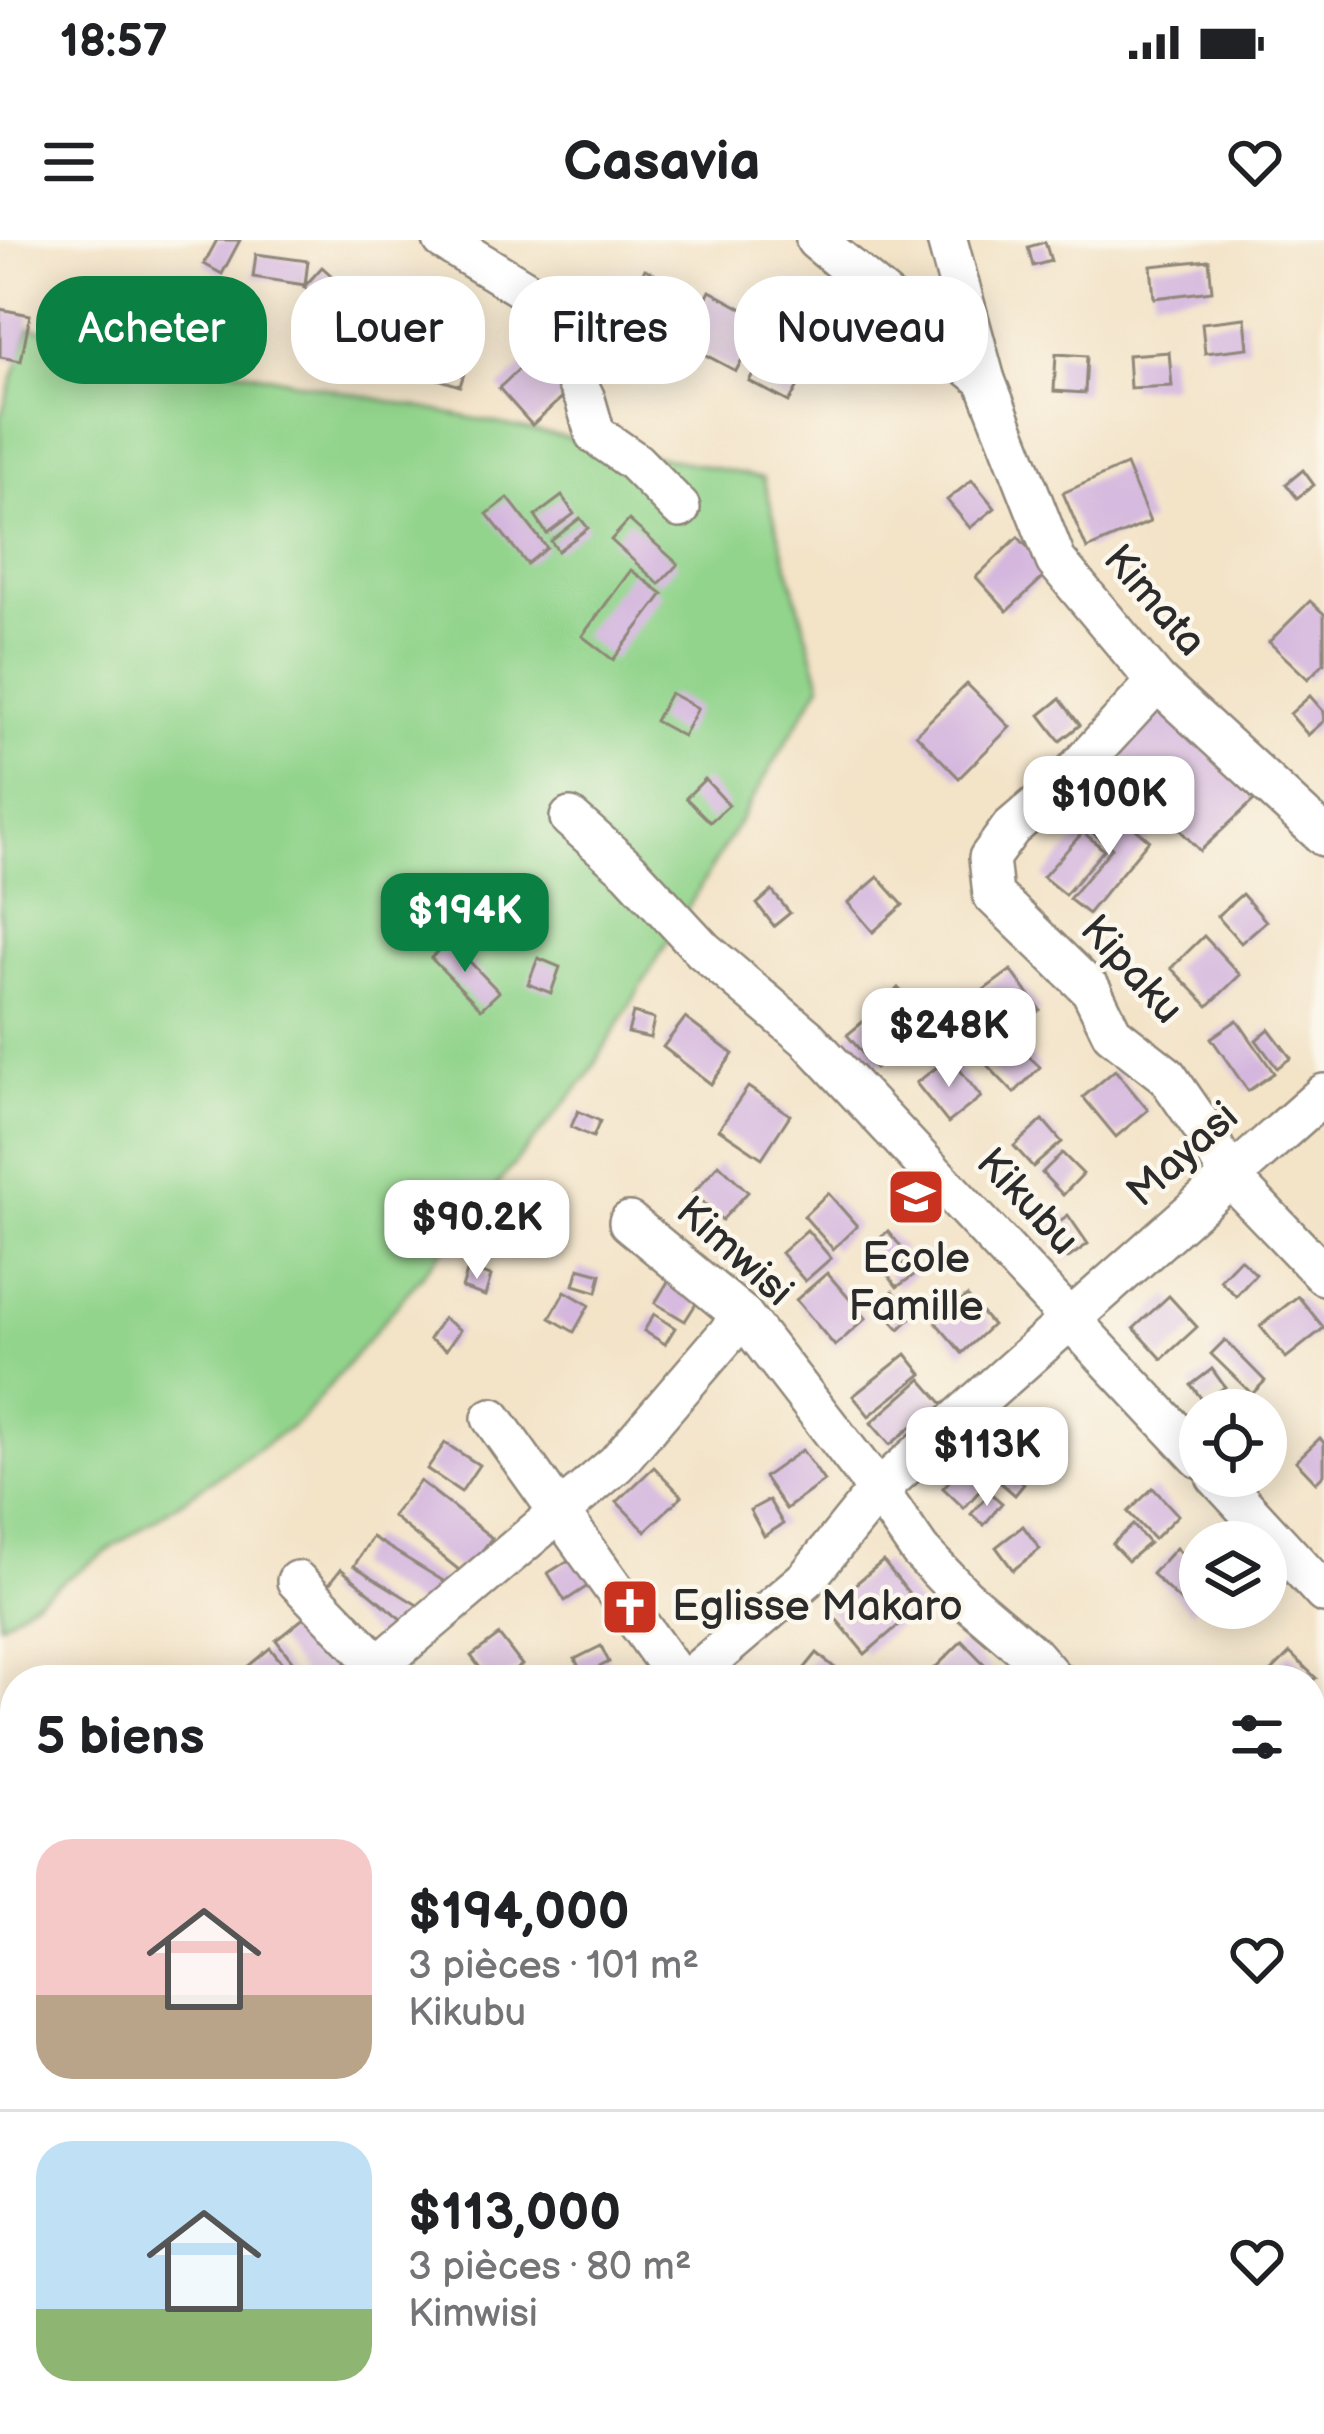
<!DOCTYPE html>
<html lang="fr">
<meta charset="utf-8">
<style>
:root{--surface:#fff;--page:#f6f6f6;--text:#202124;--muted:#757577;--line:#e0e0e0;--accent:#0b8043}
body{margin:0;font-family:"Balsamiq Sans",sans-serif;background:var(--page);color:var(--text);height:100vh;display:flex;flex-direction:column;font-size:45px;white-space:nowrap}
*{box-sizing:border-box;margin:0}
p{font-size:39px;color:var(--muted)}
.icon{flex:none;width:66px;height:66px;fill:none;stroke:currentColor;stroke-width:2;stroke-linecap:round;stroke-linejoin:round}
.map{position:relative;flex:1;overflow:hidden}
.panel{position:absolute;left:0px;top:1425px;width:1326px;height:771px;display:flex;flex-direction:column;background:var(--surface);border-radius:48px 48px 0 0;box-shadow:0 6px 30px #0003}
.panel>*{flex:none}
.banner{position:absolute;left:36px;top:36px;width:1254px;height:108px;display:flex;gap:24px}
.tools{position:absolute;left:1179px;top:1149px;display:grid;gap:24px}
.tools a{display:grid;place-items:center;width:108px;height:108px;border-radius:50%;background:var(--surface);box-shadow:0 6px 30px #0003;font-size:60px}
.price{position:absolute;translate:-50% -102px;padding:0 27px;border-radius:24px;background:#fff;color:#222;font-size:39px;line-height:78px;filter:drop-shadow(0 3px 6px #0008)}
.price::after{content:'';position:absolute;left:50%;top:72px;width:36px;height:27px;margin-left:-18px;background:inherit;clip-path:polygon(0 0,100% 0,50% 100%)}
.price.current{background:var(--accent);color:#fff}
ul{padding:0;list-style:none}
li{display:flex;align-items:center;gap:36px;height:300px;padding:0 36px}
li+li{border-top:3px solid var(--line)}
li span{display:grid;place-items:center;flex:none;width:336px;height:240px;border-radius:36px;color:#555}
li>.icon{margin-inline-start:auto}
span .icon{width:144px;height:144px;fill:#fffc;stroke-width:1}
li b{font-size:51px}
h2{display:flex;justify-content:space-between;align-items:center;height:144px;padding:0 36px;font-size:51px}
.pill{padding:0 42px;border-radius:48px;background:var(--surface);box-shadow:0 6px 30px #0003;font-size:42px;line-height:108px}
.pill.current{background:var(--accent);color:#fff}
.status{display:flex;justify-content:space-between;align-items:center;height:84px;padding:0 60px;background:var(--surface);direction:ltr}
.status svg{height:33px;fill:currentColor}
header{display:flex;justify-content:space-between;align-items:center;height:156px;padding:0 36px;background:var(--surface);font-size:54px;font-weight:600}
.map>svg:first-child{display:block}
.green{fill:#92d48c;stroke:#5e805c;stroke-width:3}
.building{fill:#d4b6de}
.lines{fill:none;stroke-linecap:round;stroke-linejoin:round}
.minor-casing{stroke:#8f8779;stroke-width:44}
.minor{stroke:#fff;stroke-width:39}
.labels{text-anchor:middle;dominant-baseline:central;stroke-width:9;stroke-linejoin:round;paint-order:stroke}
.street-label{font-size:42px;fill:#2b2b2b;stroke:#fbf7ec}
.poi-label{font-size:42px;fill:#2b2b2b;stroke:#fbf7ec}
</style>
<div class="status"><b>18:57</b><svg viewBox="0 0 49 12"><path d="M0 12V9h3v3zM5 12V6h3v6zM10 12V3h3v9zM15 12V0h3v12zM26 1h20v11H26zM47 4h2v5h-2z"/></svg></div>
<header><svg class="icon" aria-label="menu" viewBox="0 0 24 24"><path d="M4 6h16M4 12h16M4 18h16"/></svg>Casavia<svg class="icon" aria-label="heart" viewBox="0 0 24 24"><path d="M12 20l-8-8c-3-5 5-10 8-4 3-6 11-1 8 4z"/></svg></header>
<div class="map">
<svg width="1324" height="2194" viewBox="0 0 1324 2194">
<rect width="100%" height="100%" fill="#fbf7ec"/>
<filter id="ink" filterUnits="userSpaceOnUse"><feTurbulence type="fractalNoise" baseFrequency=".00833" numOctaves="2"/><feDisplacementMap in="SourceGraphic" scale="24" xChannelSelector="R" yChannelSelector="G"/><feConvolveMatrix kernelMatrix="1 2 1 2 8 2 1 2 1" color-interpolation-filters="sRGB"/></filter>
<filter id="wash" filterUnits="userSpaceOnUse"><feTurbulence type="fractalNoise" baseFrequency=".004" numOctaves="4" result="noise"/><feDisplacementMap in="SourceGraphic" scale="48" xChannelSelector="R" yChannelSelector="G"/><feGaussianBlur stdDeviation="2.7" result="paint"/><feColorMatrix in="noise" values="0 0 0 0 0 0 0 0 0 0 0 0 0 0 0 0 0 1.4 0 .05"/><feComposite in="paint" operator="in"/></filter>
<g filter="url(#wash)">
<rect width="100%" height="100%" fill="#f3e3c7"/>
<g class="green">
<polygon points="30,87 763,238 821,444 587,837 301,1180 0,1384 0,178"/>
<polygon points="0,2032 15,2037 15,2181 1311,2181 1311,2061 1324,2060 1324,2194 0,2194"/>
</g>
<g id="blocks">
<g class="building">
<polygon points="217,0 240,0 222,34 204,24"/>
<polygon points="1045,2 1051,21 1033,26 1028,7"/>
<polygon points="256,14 308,21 305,45 253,37"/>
<polygon points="1209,20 1212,51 1154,58 1151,26"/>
<polygon points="322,27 353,55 335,75 304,47"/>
<polygon points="645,29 686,50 662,96 621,74"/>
<polygon points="710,51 763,80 736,131 683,103"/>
<polygon points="0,69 30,75 21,121 0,117"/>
<polygon points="1245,78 1248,108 1205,113 1202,83"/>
<polygon points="773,97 813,119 789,162 749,141"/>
<polygon points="430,98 471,111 460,146 419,133"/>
<polygon points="1169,112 1172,146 1130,148 1128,115"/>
<polygon points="535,114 569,151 532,185 499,148"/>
<polygon points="1056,114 1087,116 1085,153 1054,151"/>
<polygon points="1126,225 1150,282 1087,309 1063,253"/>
<polygon points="1303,230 1314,245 1297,258 1286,244"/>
<polygon points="972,240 995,268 970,288 947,260"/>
<polygon points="562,256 574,274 547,294 535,276"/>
<polygon points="508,258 547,308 527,324 487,274"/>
<polygon points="580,278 588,288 558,311 551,301"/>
<polygon points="629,280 678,324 659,344 611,300"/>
<polygon points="1018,297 1050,331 1007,371 976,337"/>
<polygon points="631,330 663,354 613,420 582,396"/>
<polygon points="1310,361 1324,374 1324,423 1308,439 1269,402"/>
<polygon points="967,444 1010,487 959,538 916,494"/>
<polygon points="670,453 698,468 683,496 655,481"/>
<polygon points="1310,456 1324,472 1324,481 1308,495 1290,474"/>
<polygon points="1060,459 1080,485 1060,501 1040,475"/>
<polygon points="1161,464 1254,560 1200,611 1108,515"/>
<polygon points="705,539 729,565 710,582 686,558"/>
<polygon points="1108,566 1149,600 1088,674 1069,659 1112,608 1089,590"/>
<polygon points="1083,592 1104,610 1065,655 1043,637"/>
<polygon points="878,637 903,665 873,692 848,663"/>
<polygon points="772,651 790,673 774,686 757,664"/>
<polygon points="1242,654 1266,681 1241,703 1217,676"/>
<polygon points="1204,696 1240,735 1208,766 1171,728"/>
<polygon points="449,700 499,752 481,769 431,718"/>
<polygon points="538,718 560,727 551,753 528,744"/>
<polygon points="1011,730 1040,770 995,802 967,762"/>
<polygon points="898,748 929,780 912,798 881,766"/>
<polygon points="876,771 903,805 875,828 847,795"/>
<polygon points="633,773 654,779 650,798 628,793"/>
<polygon points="685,778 733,814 711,844 663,807"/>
<polygon points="1237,780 1274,833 1248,851 1211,798"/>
<polygon points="1269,789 1291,818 1277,828 1256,800"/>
<polygon points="1013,801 1040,827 1014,853 988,826"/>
<polygon points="950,817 981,857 948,883 916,843"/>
<polygon points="1115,830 1148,870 1116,897 1083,857"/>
<polygon points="748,847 790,875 762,918 719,889"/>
<polygon points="578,871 600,881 593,897 571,887"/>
<polygon points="1043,880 1062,902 1033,927 1014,906"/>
<polygon points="1062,913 1083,934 1063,955 1042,933"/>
<polygon points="719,924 748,952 722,980 693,953"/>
<polygon points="828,953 857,986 833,1009 804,976"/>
<polygon points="1068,975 1088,1004 1067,1019 1047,990"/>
<polygon points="807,990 831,1018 805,1041 781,1013"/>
<polygon points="888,991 903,1009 880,1029 865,1012"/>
<polygon points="1240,1019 1256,1034 1236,1056 1220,1040"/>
<polygon points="907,1021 917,1033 897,1047 888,1035"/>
<polygon points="579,1028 601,1034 597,1052 574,1045"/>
<polygon points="468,1029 491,1036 485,1056 462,1048"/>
<polygon points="827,1033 866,1078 835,1106 796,1060"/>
<polygon points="669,1040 699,1059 685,1081 655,1063"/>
<polygon points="565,1051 589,1065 574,1092 550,1078"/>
<polygon points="893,1051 914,1075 899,1089 877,1065"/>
<polygon points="967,1056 992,1085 962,1113 936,1083"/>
<polygon points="1169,1056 1197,1087 1162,1119 1134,1088"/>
<polygon points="1298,1056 1324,1088 1286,1118 1260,1086"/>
<polygon points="654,1074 675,1088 665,1104 644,1091"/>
<polygon points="443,1078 460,1090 446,1110 429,1099"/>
<polygon points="1225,1100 1265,1141 1252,1154 1211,1114"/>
<polygon points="906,1114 922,1134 869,1176 853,1156"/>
<polygon points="1212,1129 1225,1147 1204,1162 1191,1145"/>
<polygon points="921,1139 950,1172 920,1198 911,1187 890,1205 871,1183"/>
<polygon points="1320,1198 1324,1203 1324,1234 1316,1242 1296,1221"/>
<polygon points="445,1203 479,1225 461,1252 427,1229"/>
<polygon points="979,1205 1024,1244 1015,1255 970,1216"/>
<polygon points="802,1210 824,1241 786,1269 764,1237"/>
<polygon points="654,1227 682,1256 645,1291 617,1262"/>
<polygon points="962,1227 983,1247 964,1268 943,1248"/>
<polygon points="420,1241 492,1298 464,1334 392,1276"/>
<polygon points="1153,1248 1178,1275 1154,1299 1128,1272"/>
<polygon points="990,1253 1002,1263 984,1285 971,1274"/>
<polygon points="769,1260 783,1284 764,1296 750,1270"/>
<polygon points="1133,1285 1149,1303 1128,1321 1112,1304"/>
<polygon points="1023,1286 1040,1309 1013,1330 996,1307"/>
<polygon points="372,1297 445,1342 427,1371 354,1326"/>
<polygon points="1176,1308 1200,1331 1200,1361 1191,1371 1152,1334"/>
<polygon points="580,1313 597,1340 565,1361 548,1333"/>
<polygon points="883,1321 920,1367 865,1414 827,1368"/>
<polygon points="341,1329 402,1380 383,1403 322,1353"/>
<polygon points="310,1373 347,1423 325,1440 307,1440 276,1400"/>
<polygon points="499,1395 522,1425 503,1440 489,1440 471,1416"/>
<polygon points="962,1401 995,1435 991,1440 923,1440"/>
<polygon points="601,1406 609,1422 583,1435 575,1419"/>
<polygon points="270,1408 296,1440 256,1440 246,1428"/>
<polygon points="817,1413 842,1434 837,1440 795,1440"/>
<polygon points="1290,1413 1316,1438 1313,1440 1263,1440"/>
<polygon points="1320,1649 1324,1653 1324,1708 1311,1722 1311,1660"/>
</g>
</g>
</g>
<g filter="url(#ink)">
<use href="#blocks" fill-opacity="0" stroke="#8f8779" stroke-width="3"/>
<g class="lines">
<g class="minor-casing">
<g id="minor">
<polyline points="443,0 535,56 585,159 595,194 635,222 680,268"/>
<polyline points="816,0 985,140"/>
<polyline points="947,0 985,140 1056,321 1157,442 1324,596"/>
<polyline points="1157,442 1067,540 1011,588 989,618 993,655 1091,750 1112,793 1167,836 1203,888 1230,937 1324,1035"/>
<polyline points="570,578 629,630 703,710 807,798 1200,1218"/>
<polyline points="629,982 743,1076 878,1250 920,1311 964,1357 1032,1415 1054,1440"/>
<polyline points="492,1178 679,1440"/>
<polyline points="1216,1236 1324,1353"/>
<polyline points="297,1341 393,1440"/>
<polyline points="361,1440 616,1224 743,1076"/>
<polyline points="687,1440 807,1338 878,1250 1324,854"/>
<polyline points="1311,1728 1324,1737"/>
<polyline points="7,1738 15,1731"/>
</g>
</g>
<use href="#minor" class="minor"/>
</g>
</g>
<defs>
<g id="school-square" transform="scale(3)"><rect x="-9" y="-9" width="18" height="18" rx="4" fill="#c8321e" stroke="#fbf7ec"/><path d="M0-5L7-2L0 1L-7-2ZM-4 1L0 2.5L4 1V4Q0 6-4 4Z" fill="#fff"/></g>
<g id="church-square" transform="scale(3)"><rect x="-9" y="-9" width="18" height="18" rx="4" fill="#c8321e" stroke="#fbf7ec"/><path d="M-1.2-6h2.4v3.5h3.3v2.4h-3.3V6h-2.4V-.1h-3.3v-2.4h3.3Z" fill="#fff"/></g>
</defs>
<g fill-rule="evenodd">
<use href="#school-square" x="916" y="957"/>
<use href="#church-square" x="630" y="1367"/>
</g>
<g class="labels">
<g class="street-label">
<text transform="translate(1154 361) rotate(49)">Kimata</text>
<text transform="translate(1131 730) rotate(48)">Kipaku</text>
<text transform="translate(1183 915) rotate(-42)">Mayasi</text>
<text transform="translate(1027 962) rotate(47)">Kikubu</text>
<text transform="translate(734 1012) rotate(42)">Kimwisi</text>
</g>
<g class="poi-label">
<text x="916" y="1019">Ecole<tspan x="916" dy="48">Famille</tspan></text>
<text x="672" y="1367" text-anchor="start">Eglisse Makaro</text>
</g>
</g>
</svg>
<div class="tools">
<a><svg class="icon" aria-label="locate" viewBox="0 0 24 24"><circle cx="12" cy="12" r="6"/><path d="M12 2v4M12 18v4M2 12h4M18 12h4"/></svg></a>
<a><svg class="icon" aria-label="layers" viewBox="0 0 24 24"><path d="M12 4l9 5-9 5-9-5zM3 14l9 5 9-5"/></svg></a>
</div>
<b class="price" style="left:1109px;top:618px">$100K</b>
<b class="price current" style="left:465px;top:735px">$194K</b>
<b class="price" style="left:949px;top:850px">$248K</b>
<b class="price" style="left:477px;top:1042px">$90.2K</b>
<b class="price" style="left:987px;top:1269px">$113K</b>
<div class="banner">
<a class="pill current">Acheter</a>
<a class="pill">Louer</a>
<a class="pill">Filtres</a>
<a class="pill">Nouveau</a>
</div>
<section class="panel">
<h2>5 biens<svg class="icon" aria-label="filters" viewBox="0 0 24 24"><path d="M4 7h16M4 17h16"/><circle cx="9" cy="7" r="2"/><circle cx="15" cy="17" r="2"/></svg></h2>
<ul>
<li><span style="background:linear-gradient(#f6c9c9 65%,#b9a48a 0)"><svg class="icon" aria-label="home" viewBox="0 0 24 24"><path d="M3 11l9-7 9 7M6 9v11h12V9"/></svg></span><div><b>$194,000</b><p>3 pièces · 101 m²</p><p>Kikubu</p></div><svg class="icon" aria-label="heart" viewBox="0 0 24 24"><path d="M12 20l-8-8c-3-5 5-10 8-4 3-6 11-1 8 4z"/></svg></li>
<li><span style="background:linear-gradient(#bfe0f5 70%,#8fb573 0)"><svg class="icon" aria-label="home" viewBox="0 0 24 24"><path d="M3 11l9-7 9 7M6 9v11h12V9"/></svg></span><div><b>$113,000</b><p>3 pièces · 80 m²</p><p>Kimwisi</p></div><svg class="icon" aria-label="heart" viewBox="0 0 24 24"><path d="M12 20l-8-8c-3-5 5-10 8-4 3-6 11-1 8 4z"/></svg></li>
</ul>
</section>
</div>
